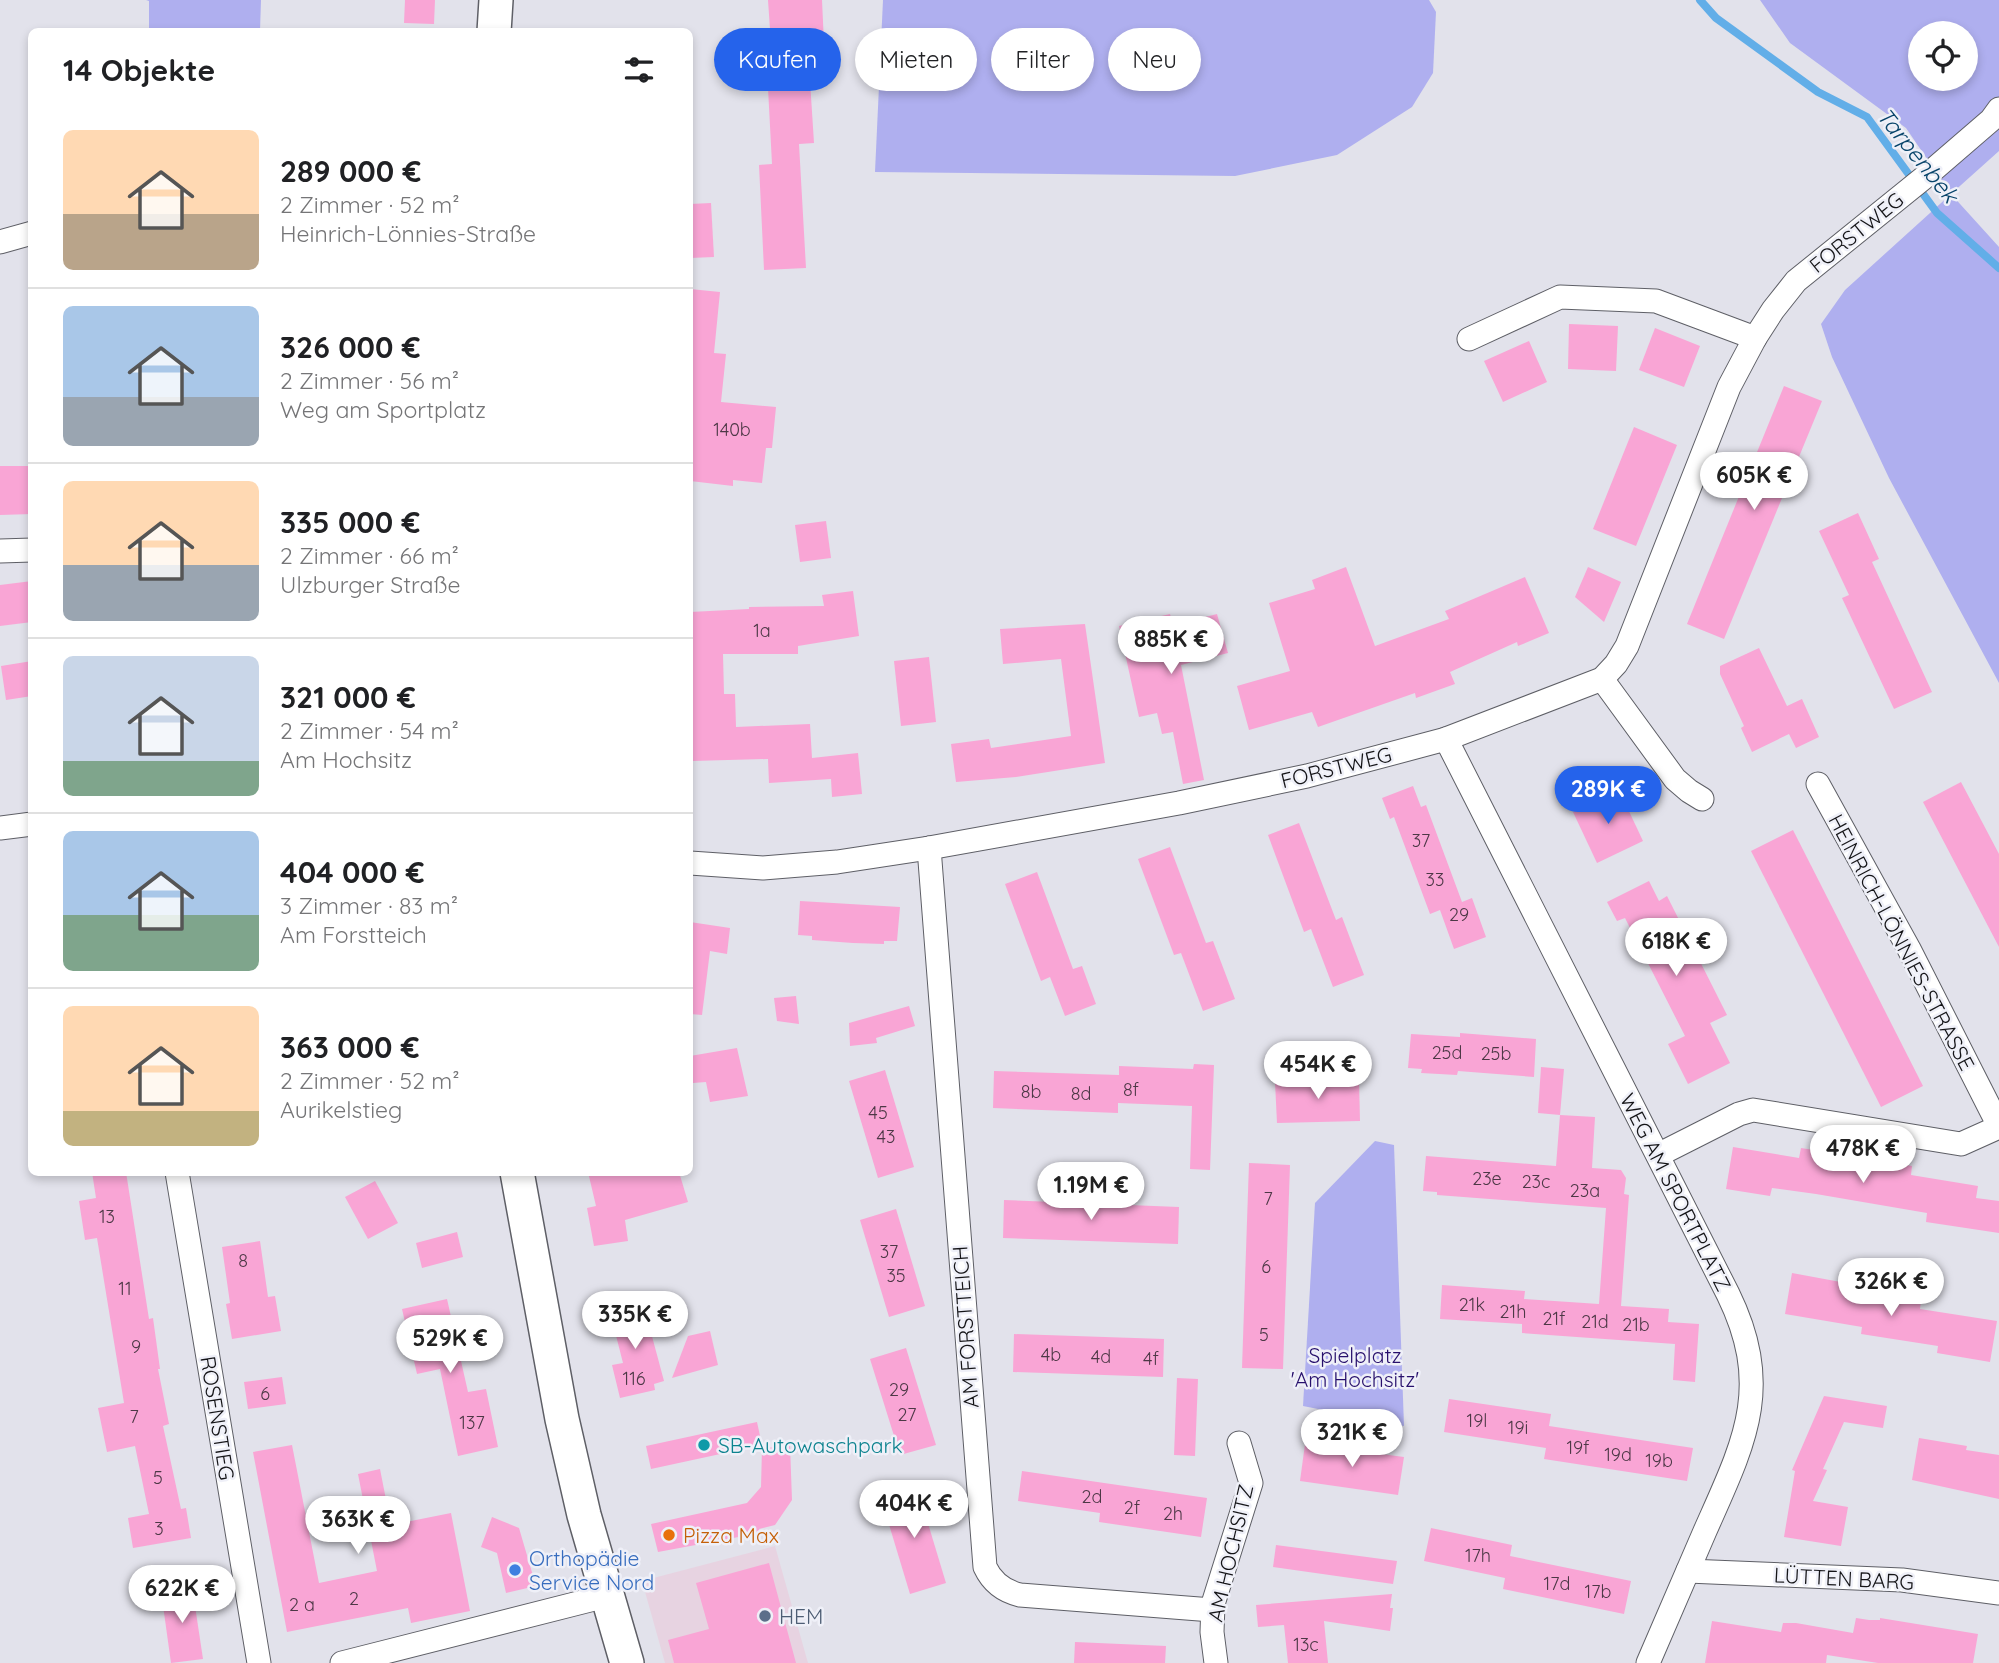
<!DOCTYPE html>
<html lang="de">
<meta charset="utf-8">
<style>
:root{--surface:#fff;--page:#f2f2f2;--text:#202124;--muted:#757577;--line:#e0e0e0;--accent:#2563eb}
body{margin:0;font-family:Quicksand,sans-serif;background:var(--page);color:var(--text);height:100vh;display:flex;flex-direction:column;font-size:26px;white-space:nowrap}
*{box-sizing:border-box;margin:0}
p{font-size:23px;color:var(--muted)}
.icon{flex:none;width:38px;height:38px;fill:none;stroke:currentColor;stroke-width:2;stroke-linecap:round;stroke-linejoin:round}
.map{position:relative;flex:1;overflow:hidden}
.sheet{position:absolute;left:28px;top:28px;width:665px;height:1148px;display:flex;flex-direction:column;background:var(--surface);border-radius:10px;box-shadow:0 4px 10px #0003}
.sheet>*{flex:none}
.hud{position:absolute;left:714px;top:28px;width:665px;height:63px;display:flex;gap:14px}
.fabs{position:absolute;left:1908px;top:21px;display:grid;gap:14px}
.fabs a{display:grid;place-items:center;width:70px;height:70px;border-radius:50%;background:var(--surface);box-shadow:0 4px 10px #0003;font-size:35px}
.price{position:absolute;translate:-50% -60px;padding:0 16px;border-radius:24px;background:#fff;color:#222;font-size:23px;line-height:46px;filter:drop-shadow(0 2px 4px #0008)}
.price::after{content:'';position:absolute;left:50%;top:42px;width:21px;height:16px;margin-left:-10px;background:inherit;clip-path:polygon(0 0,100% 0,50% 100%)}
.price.selected{background:var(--accent);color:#fff}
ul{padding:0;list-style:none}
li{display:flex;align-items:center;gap:21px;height:175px;padding:0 35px}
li+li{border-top:2px solid var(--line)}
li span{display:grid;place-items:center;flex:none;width:196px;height:140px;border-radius:10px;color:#555}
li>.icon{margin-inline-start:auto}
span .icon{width:84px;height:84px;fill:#fffc;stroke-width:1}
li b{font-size:30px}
h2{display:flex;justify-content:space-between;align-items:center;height:84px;padding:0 35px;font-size:30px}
.pill{padding:0 24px;border-radius:32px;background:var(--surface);box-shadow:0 4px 10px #0003;font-size:24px;line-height:63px}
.pill.selected{background:var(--accent);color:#fff}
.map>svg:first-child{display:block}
.commercial{fill:#e7d3e1}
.green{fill:#afafef;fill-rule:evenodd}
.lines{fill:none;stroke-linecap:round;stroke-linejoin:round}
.stream{stroke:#62aee8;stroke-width:8}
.building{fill:#f9a5d5}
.minor-casing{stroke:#5e5f66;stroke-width:25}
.secondary-casing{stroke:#5e5f66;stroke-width:36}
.minor{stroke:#fff;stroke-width:23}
.secondary{stroke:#fff;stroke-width:33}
.culture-dot{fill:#0f9aa8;stroke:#eff0f8;stroke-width:2.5}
.food-dot{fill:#e8710a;stroke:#eff0f8;stroke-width:2.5}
.shop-dot{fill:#3f7fe0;stroke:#eff0f8;stroke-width:2.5}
.service-dot{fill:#5c6f8a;stroke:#eff0f8;stroke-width:2.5}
.labels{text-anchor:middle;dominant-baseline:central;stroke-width:5;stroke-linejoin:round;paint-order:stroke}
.number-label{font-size:18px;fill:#4d3846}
.street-label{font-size:21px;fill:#141417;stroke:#eff0f8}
.park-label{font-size:21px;fill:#27106c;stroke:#eff0f8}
.culture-label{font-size:21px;fill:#0d838f;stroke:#eff0f8;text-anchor:start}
.food-label{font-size:21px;fill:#c56008;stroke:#eff0f8;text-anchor:start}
.shop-label{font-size:21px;fill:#366cbe;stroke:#eff0f8;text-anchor:start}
.service-label{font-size:21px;fill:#4e5e75;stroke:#eff0f8;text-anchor:start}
.water-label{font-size:23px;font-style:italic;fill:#08446a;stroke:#eff0f8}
</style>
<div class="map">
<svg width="1999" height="1663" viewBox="0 0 1999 1663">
<rect width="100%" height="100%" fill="#e2e2eb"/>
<polygon class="commercial" points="775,1546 808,1663 665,1663 642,1581"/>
<g class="green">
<polygon points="146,0 261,0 260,31 149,31 149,1"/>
<polygon points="883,0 1429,0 1436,12 1433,73 1412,107 1337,155 1235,176 875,172"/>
<path d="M 1760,0 L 1999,0 L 1999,151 L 1951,194 L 1999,247 L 1999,683 L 1889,478 L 1832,357 L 1821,324 L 1845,290 L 1951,194 L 1906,128 L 1790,43 ZM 1920,33 L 1965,33 L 1965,79 L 1920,79 Z"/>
<polygon points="1375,1141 1394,1145 1404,1426 1303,1406 1315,1203"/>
</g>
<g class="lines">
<polyline class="stream" points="1700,0 1716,18 1818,92 1867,117 1937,213 1999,268"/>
</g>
<g class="building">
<polygon points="405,0 435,0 434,24 404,23"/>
<polygon points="768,0 822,0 825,65 809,65 814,143 799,144 806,268 764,270 759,165 772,164 768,88 774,88"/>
<polygon points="711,203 714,257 690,258 690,204"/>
<polygon points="690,289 720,292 714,353 726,354 721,402 776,407 772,448 766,448 762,483 733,480 733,486 690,481"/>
<polygon points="1569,324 1618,326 1616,371 1568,369"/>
<polygon points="1655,328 1700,346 1684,387 1639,370"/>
<polygon points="1529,341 1547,382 1503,402 1484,361"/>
<polygon points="1784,386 1822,401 1724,639 1687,624"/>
<polygon points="1634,427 1677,445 1636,546 1593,529"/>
<polygon points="0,466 32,466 32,514 0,515"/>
<polygon points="1858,513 1879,559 1872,562 1932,692 1894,709 1842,598 1849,595 1819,531"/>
<polygon points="826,521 831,558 800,562 795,525"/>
<polygon points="1346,567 1375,646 1449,619 1445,611 1525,577 1549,633 1518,646 1517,642 1450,672 1455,684 1416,698 1415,693 1318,727 1312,712 1249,730 1237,686 1290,671 1269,603 1315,589 1312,580"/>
<polygon points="1588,567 1621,582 1604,622 1575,597"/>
<polygon points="32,581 32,622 0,626 0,585"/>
<polygon points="853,591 859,636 798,646 798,654 723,654 724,694 735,694 736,727 810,724 812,758 858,753 862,794 832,797 831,779 769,783 768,759 692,761 690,612 749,609 749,607 824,606 822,595"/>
<polygon points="1170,614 1173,625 1217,614 1228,653 1181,665 1204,780 1183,784 1173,732 1162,734 1157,713 1139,717 1119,626"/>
<polygon points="1085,624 1105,763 1016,777 956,782 951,744 989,739 991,748 1071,736 1061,659 1003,664 1000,629"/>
<polygon points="1759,648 1787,706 1802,699 1819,737 1796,748 1789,734 1752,752 1741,728 1744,726 1720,674 1720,666"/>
<polygon points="929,657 936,722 901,726 894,661"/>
<polygon points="32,661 32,696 6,700 1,666"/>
<polygon points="1961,782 1999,854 1999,947 1923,802"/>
<polygon points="1413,786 1421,807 1426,805 1462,902 1472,898 1486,937 1454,949 1440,910 1430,914 1394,817 1390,819 1382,798"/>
<polygon points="1619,790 1643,841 1597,863 1573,812"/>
<polygon points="1299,823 1336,920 1342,917 1364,975 1333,987 1311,929 1304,932 1268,835"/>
<polygon points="1793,830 1923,1086 1881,1107 1751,851"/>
<polygon points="1170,847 1206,943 1213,941 1235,999 1203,1011 1181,953 1174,955 1138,859"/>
<polygon points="1037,872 1073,969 1082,966 1096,1004 1065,1016 1050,977 1041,981 1005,884"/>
<polygon points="1649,881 1659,901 1667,896 1727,1015 1710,1023 1730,1063 1688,1084 1668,1044 1685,1036 1625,918 1617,921 1607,902"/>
<polygon points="800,901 900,907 897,941 884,941 884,944 853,943 812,940 812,936 798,935"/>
<polygon points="690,922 730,928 727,954 710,951 702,1015 690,1014"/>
<polygon points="796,996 799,1024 777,1021 774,998"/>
<polygon points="909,1006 915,1026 876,1038 877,1043 850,1046 849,1023"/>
<polygon points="1460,1033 1536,1039 1534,1077 1458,1071 1457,1075 1421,1073 1422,1069 1408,1068 1411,1034 1460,1037"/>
<polygon points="737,1048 748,1096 710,1102 706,1082 693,1083 690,1056"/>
<polygon points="1194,1064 1214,1065 1210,1170 1190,1169 1192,1106 1118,1103 1118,1113 993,1108 994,1071 1119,1075 1119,1066 1193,1069"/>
<polygon points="1541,1067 1564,1069 1560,1115 1538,1113"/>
<polygon points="885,1070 914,1167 878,1178 849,1081"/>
<polygon points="1359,1080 1360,1121 1277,1123 1275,1082"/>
<polygon points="1560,1115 1595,1117 1592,1168 1621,1170 1626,1178 1624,1194 1629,1195 1621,1306 1669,1309 1668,1322 1699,1324 1695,1382 1673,1380 1675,1344 1522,1333 1522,1324 1440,1319 1442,1285 1525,1291 1524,1299 1599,1304 1606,1208 1437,1195 1437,1192 1423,1191 1426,1156 1556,1166"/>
<polygon points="1733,1147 1799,1158 1801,1148 1826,1152 1912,1166 1911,1175 1978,1186 1976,1198 1999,1201 1999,1233 1926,1222 1927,1213 1816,1194 1772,1188 1770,1196 1726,1189"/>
<polygon points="1249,1163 1290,1165 1283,1369 1242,1368"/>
<polygon points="92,1172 126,1172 149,1319 153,1318 160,1369 158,1369 169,1424 163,1426 181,1509 186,1508 191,1538 133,1548 128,1518 149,1514 135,1446 107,1452 98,1408 124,1403 97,1238 85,1240 79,1201 96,1198"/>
<polygon points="588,1172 679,1172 688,1202 625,1220 628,1241 594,1246 587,1208 596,1206"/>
<polygon points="375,1181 398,1223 368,1239 345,1197"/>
<polygon points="1004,1200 1179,1207 1178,1244 1003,1238"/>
<polygon points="896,1209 925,1306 889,1317 860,1220"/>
<polygon points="457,1232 463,1257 422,1268 416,1243"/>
<polygon points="260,1241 268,1297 275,1296 281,1331 232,1339 226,1304 230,1303 222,1247"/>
<polygon points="1792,1273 1846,1283 1845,1289 1921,1301 1920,1309 1997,1321 1990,1362 1937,1353 1938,1346 1861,1334 1862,1327 1785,1314"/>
<polygon points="447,1299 468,1392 486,1389 498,1447 458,1456 440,1369 417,1374 402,1309"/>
<polygon points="642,1299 664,1381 654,1384 655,1390 620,1398 612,1365 623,1363 609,1308"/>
<polygon points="710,1331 718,1365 672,1378 688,1336"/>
<polygon points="1014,1334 1164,1339 1163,1377 1013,1372"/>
<polygon points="906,1348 936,1445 900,1455 870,1359"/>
<polygon points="282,1377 286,1404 248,1409 244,1382"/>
<polygon points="1177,1378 1198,1379 1195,1456 1174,1455"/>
<polygon points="1824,1396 1887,1406 1883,1428 1844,1422 1823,1469 1827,1470 1813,1501 1848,1507 1841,1546 1784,1537 1795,1471 1792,1470"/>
<polygon points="1449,1399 1551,1414 1549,1426 1693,1448 1687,1481 1544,1459 1546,1448 1444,1432"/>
<polygon points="757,1422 762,1445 651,1469 646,1446"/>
<polygon points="1919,1438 1967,1446 1966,1450 1999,1455 1999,1499 1912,1480"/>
<polygon points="1305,1444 1404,1457 1398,1495 1300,1481"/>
<polygon points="292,1445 319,1583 377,1571 358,1474 380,1469 391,1525 451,1513 470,1611 411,1623 408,1608 287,1632 253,1452"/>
<polygon points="790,1445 792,1500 775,1525 759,1529 760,1533 658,1552 651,1524 747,1503 761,1487 762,1448"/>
<polygon points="1022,1471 1207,1498 1201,1537 1099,1522 1100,1513 1018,1501"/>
<polygon points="917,1487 946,1583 910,1594 881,1498"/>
<polygon points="492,1517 519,1528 536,1586 506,1593 497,1553 481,1547"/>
<polygon points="1431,1528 1512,1545 1510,1556 1631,1581 1624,1614 1503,1589 1505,1578 1424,1561"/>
<polygon points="1276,1545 1397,1561 1393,1584 1273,1567"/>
<polygon points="769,1563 796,1663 674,1663 668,1640 709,1629 696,1583"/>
<polygon points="192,1586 203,1659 171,1663 161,1591"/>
<polygon points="1392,1594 1390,1608 1393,1608 1390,1631 1324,1621 1328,1663 1288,1663 1284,1625 1258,1627 1256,1605"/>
<polygon points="1856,1618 1869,1620 1880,1620 1880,1618 1978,1634 1973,1663 1878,1663 1827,1655 1826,1663 1705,1663 1712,1621 1781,1632 1783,1623 1796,1623 1853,1633"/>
<polygon points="1075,1642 1166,1646 1165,1663 1074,1663"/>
</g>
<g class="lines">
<g class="minor-casing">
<g id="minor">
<polyline points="0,242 32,233"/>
<polyline points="1469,339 1560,297 1656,301 1755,338"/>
<polyline points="0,551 32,550"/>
<polyline points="1602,679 1675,779 1689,791 1702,799"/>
<path d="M 1446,739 L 1728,1294 C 1774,1388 1744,1443 1705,1531 C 1686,1575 1667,1619 1648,1663"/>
<polyline points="1818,784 1909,949 1999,1126"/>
<polyline points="0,828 32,824"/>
<path d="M 929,848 L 985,1567 C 992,1582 1003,1591 1020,1595 L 1212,1610"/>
<polyline points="690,863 763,868 837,862 929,848 1179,803 1307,776 1446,739 1602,679 1616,664 1627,646 1729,387 1755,338 1773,310 1796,281 1926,176 1991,120 1999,109"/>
<polyline points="1658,1155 1739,1114 1753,1110 1961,1144 1999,1127"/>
<polyline points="177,1172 259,1663"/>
<polyline points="1688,1571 1902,1580 1999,1593"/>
<polyline points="342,1663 606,1596"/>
<polyline points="1216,1663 1212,1632 1213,1604 1251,1483 1239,1443"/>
</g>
</g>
<g class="secondary-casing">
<g id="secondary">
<polyline points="494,32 496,0"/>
<polyline points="517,1172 562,1419 584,1515 627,1663"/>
</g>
</g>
<use href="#minor" class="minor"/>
<use href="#secondary" class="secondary"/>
</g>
<circle class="culture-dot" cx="704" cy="1445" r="7"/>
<circle class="food-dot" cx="669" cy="1535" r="7"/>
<circle class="shop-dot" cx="515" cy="1570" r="7"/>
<circle class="service-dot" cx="765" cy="1616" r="7"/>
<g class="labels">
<g class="number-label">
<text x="732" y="429">140b</text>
<text x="762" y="630">1a</text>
<text x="1421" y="840">37</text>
<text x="1435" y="879">33</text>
<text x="1459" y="914">29</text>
<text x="1447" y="1052">25d</text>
<text x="1496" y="1053">25b</text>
<text x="1131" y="1089">8f</text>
<text x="1031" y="1091">8b</text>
<text x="1081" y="1093">8d</text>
<text x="878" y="1112">45</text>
<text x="886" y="1136">43</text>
<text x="1487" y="1178">23e</text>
<text x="1536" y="1181">23c</text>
<text x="1585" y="1190">23a</text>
<text x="1268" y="1198">7</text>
<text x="107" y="1216">13</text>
<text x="889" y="1251">37</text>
<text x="243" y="1260">8</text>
<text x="1266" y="1266">6</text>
<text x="896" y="1275">35</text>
<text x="125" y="1288">11</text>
<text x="1472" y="1304">21k</text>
<text x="1513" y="1311">21h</text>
<text x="1554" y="1318">21f</text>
<text x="1595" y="1321">21d</text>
<text x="1636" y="1324">21b</text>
<text x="1264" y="1334">5</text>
<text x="136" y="1346">9</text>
<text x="1051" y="1354">4b</text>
<text x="1101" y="1356">4d</text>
<text x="1151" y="1358">4f</text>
<text x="634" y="1378">116</text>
<text x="899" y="1389">29</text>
<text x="265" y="1393">6</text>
<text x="907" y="1414">27</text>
<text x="134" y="1416">7</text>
<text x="1477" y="1420">19l</text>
<text x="472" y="1422">137</text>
<text x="1518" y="1427">19i</text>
<text x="1578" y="1447">19f</text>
<text x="1618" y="1454">19d</text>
<text x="1659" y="1460">19b</text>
<text x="158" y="1477">5</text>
<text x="1092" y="1496">2d</text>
<text x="1132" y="1507">2f</text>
<text x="1173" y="1513">2h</text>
<text x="159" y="1528">3</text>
<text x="1478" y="1555">17h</text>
<text x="1557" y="1583">17d</text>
<text x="1598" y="1591">17b</text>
<text x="354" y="1598">2</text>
<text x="302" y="1604">2 a</text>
<text x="1306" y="1644">13c</text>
</g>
<g class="street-label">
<text transform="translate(1856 232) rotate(-39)">FORSTWEG</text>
<text transform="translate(1336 767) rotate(-14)">FORSTWEG</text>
<text transform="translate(1902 942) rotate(62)">HEINRICH-LÖNNIES-STRASSE</text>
<text transform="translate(1676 1192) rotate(63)">WEG AM SPORTPLATZ</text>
<text transform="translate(965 1327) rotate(-94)">AM FORSTTEICH</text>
<text transform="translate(218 1418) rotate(81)">ROSENSTIEG</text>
<text transform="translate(1230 1553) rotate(-77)">AM HOCHSITZ</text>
<text transform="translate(1844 1578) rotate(3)">LÜTTEN BARG</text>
</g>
<g class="park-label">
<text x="1355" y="1355">Spielplatz<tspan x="1355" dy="24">'Am Hochsitz'</tspan></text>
</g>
<g class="culture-label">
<text x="718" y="1445">SB-Autowaschpark</text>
</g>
<g class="food-label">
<text x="683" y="1535">Pizza Max</text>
</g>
<g class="shop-label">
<text x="529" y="1558">Orthopädie<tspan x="529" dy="24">Service Nord</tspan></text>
</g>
<g class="service-label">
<text x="779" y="1616">HEM</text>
</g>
<g class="water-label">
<text transform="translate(1918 155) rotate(51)">Tarpenbek</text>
</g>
</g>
</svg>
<div class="fabs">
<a><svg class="icon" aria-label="locate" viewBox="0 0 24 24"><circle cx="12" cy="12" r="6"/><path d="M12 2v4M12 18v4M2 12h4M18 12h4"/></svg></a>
</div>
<b class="price" style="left:1754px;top:512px">605K €</b>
<b class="price" style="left:1171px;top:676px">885K €</b>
<b class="price selected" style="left:1608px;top:826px">289K €</b>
<b class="price" style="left:1676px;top:978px">618K €</b>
<b class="price" style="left:1318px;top:1101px">454K €</b>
<b class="price" style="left:1863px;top:1185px">478K €</b>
<b class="price" style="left:1091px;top:1222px">1.19M €</b>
<b class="price" style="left:1891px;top:1318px">326K €</b>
<b class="price" style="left:635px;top:1351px">335K €</b>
<b class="price" style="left:450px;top:1375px">529K €</b>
<b class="price" style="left:1352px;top:1469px">321K €</b>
<b class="price" style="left:914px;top:1540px">404K €</b>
<b class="price" style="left:358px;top:1556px">363K €</b>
<b class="price" style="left:182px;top:1625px">622K €</b>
<div class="hud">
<a class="pill selected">Kaufen</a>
<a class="pill">Mieten</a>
<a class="pill">Filter</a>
<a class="pill">Neu</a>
</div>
<section class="sheet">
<h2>14 Objekte<svg class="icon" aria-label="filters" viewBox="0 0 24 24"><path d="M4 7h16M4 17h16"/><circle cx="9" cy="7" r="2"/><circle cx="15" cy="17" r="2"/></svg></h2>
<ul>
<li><span style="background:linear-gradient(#ffd9b3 60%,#b9a48a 0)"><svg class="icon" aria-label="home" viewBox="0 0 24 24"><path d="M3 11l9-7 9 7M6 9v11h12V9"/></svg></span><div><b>289 000 €</b><p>2 Zimmer · 52 m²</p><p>Heinrich-Lönnies-Straße</p></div></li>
<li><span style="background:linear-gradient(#a9c7e8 65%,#9aa5b1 0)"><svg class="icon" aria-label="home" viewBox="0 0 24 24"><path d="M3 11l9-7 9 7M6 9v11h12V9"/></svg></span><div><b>326 000 €</b><p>2 Zimmer · 56 m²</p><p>Weg am Sportplatz</p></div></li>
<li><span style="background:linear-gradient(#ffd9b3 60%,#9aa5b1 0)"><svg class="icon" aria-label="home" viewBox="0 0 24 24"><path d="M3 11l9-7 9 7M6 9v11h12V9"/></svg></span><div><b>335 000 €</b><p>2 Zimmer · 66 m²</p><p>Ulzburger Straße</p></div></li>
<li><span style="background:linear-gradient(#c9d6e8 75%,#7fa58c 0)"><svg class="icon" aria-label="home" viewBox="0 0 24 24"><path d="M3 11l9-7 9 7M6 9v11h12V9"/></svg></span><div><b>321 000 €</b><p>2 Zimmer · 54 m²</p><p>Am Hochsitz</p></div></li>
<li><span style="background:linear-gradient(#a9c7e8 60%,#7fa58c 0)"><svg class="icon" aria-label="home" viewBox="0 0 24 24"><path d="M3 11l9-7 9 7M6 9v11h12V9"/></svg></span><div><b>404 000 €</b><p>3 Zimmer · 83 m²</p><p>Am Forstteich</p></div></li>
<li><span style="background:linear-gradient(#ffd9b3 75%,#c2b280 0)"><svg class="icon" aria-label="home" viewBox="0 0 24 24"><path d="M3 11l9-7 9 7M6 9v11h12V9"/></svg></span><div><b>363 000 €</b><p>2 Zimmer · 52 m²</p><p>Aurikelstieg</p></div></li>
</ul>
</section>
</div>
